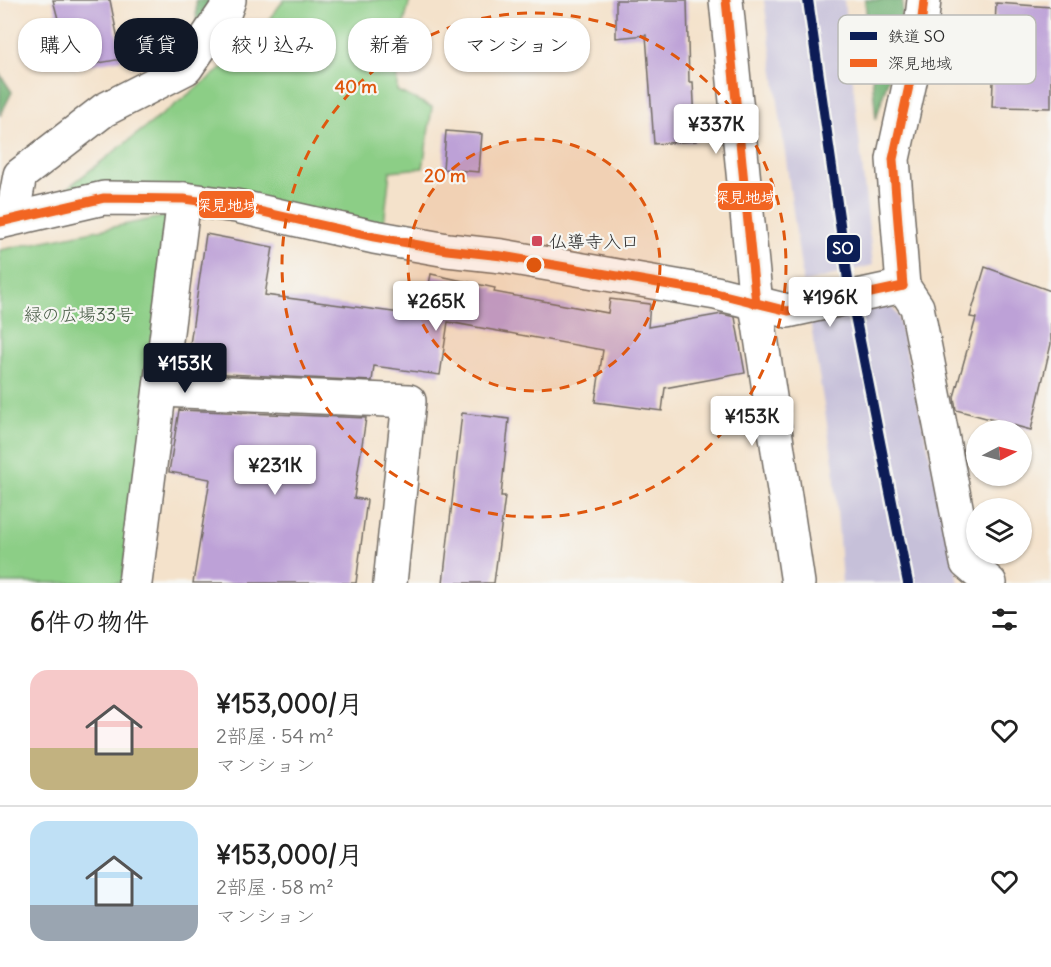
<!DOCTYPE html>
<html lang="ja">
<meta charset="utf-8">
<style>
:root{--surface:#fff;--page:#f2f2f2;--text:#222;--muted:#767676;--line:#e0e0e0;--accent:#111827}
body{margin:0;font-family:Delius,"Klee One",sans-serif;background:var(--page);color:var(--text);height:100vh;display:flex;flex-direction:column;font-size:22px;white-space:nowrap}
*{box-sizing:border-box;margin:0}
p{font-size:20px;color:var(--muted)}
.icon{flex:none;width:33px;height:33px;fill:none;stroke:currentColor;stroke-width:2;stroke-linecap:round;stroke-linejoin:round}
.map{position:relative;height:583px;overflow:hidden}
.drawer{display:flex;flex-direction:column;background:var(--surface);flex:1}
.drawer>*{flex:none}
.guide{position:absolute;left:18px;top:18px;width:600px;height:54px;display:flex;gap:12px}
.needle{width:39px;rotate:84deg}
.buttons{position:absolute;left:966px;top:420px;display:grid;gap:12px}
.buttons a{display:grid;place-items:center;width:66px;height:66px;border-radius:50%;background:var(--surface);box-shadow:0 2px 4px #0004;font-size:30px}
.price{position:absolute;translate:-50% -51px;padding:0 14px;border-radius:6px;background:#fff;color:#222;font-size:20px;line-height:39px;filter:drop-shadow(0 2px 3px #0008)}
.price::after{content:'';position:absolute;left:50%;top:36px;width:18px;height:14px;margin-left:-9px;background:inherit;clip-path:polygon(0 0,100% 0,50% 100%)}
.price.current{background:var(--accent);color:#fff}
ul{padding:0;list-style:none}
li{display:flex;align-items:center;gap:18px;height:150px;padding:0 30px}
li+li{border-top:2px solid var(--line)}
li span{display:grid;place-items:center;flex:none;width:168px;height:120px;border-radius:18px;color:#555}
li>.icon{margin-inline-start:auto}
span .icon{width:72px;height:72px;fill:#fffc;stroke-width:1}
li b{font-size:26px}
h2{display:flex;justify-content:space-between;align-items:center;height:72px;padding:0 30px;font-size:26px}
.tag{padding:0 21px;border-radius:24px;background:var(--surface);box-shadow:0 2px 4px #0004;font-size:21px;line-height:54px}
.tag.current{background:var(--accent);color:#fff}
.map>svg:first-child{display:block}
.industrial{fill:#c6c0d9}
.green{fill:#8cce86;stroke:#5c7c58;stroke-width:1.5}
.forest{fill:#71b173;stroke:#4e6e4f;stroke-width:1.5}
.building{fill:#bda1d7}
.lines{fill:none;stroke-linecap:round;stroke-linejoin:round}
.street-casing{stroke:#716b63;stroke-width:36}
.street{stroke:#fff;stroke-width:33}
.bus-1-casing{stroke:#f6f6f2;stroke-width:14}
.bus-1{stroke:#f26522;stroke-width:9}
.rail-1-casing{stroke:#f6f6f2;stroke-width:15}
.rail-1{stroke:#0c1e56;stroke-width:10}
.ring{fill:none;stroke:#df570e;stroke-width:3;stroke-dasharray:10 8}
.poi-dot{fill:#d1495b;stroke:#f6f6f2;stroke-width:2}
.labels{text-anchor:middle;dominant-baseline:central;stroke-width:4.5;stroke-linejoin:round;paint-order:stroke}
.poi-label{font-size:18px;fill:#2b2b2b;stroke:#f6f6f2;text-anchor:start}
.park-label{font-size:18px;fill:#485c46;stroke:#f6f6f2}
.key{fill:#f6f6f2;stroke:#b9b9b6;stroke-width:1.5}
.key-label{font-size:16px;fill:#2b2b2b}
.centre{fill:#df570e;stroke:#f6f6f2;stroke-width:3}
.ring-label{font-size:18px;text-anchor:middle;font-weight:bold;fill:#df570e;stroke:#f6f6f2;stroke-width:4.5;stroke-linejoin:round;paint-order:stroke}
.line-badge{stroke:#f6f6f2;stroke-width:2}
.badge-label{font-size:16px;text-anchor:middle;font-weight:bold;fill:#fff}
</style>
<div class="map">
<svg width="1051" height="583" viewBox="0 0 1051 583">
<rect width="100%" height="100%" fill="#f6f6f2"/>
<filter id="ink" filterUnits="userSpaceOnUse"><feTurbulence type="fractalNoise" baseFrequency=".0167" numOctaves="2"/><feDisplacementMap in="SourceGraphic" scale="12" xChannelSelector="R" yChannelSelector="G"/><feConvolveMatrix kernelMatrix="1 2 1 2 8 2 1 2 1" color-interpolation-filters="sRGB"/></filter>
<filter id="wash" filterUnits="userSpaceOnUse"><feTurbulence type="fractalNoise" baseFrequency=".008" numOctaves="4" result="noise"/><feDisplacementMap in="SourceGraphic" scale="24" xChannelSelector="R" yChannelSelector="G"/><feGaussianBlur stdDeviation="1.35" result="paint"/><feColorMatrix in="noise" values="0 0 0 0 0 0 0 0 0 0 0 0 0 0 0 0 0 1.4 0 .05"/><feComposite in="paint" operator="in"/></filter>
<g filter="url(#wash)">
<rect width="100%" height="100%" fill="#f4e2cb"/>
<g class="industrial">
<polygon points="764,0 844,0 873,265 803,283"/>
<polygon points="888,301 898,316 959,583 842,583 834,467 810,320"/>
</g>
<g class="green">
<polygon points="284,0 410,0 396,54 397,91 432,107 423,168 390,171 384,224 57,196 243,52"/>
<polygon points="172,215 122,583 0,583 0,250"/>
</g>
<g class="forest">
<polygon points="196,0 211,0 197,40"/>
<polygon points="865,0 903,0 898,46 876,119"/>
<polygon points="0,74 12,92 0,116"/>
</g>
<g id="blocks">
<g class="building">
<polygon points="53,0 110,0 122,59 71,68"/>
<polygon points="616,0 687,0 689,82 693,82 696,141 654,144 646,35 616,38"/>
<polygon points="996,3 1051,7 1051,108 992,107"/>
<polygon points="446,131 482,134 479,172 443,169"/>
<polygon points="206,234 273,247 265,295 423,316 431,274 495,288 494,292 608,313 610,299 650,304 648,327 722,314 735,317 745,373 665,388 662,411 595,402 603,350 448,322 440,375 374,366 372,381 186,372"/>
<polygon points="985,267 1051,291 1051,344 1031,430 956,410 954,397 976,318 970,317"/>
<polygon points="179,410 366,418 354,498 367,500 356,583 193,583 210,479 169,472"/>
<polygon points="462,413 509,419 501,496 505,496 494,583 443,583"/>
</g>
</g>
</g>
<g filter="url(#ink)">
<use href="#blocks" fill-opacity="0" stroke="#716b63" stroke-width="1.5"/>
<g class="lines">
<g class="street-casing">
<g id="street">
<polyline points="726,0 756,304 798,583"/>
<polyline points="924,0 920,36 893,159 903,286 917,307 967,563 990,583"/>
<polyline points="12,218 20,175 104,110 186,68 225,11 229,0"/>
<polyline points="0,222 104,198 184,199 236,206 374,237 447,250 502,256 716,293 788,311 903,286"/>
<polyline points="160,390 409,401 390,583"/>
<polyline points="135,583 184,199"/>
</g>
</g>
<use href="#street" class="street"/>
<g class="bus-1-casing">
<g id="bus-1">
<polyline points="726,0 756,304"/>
<polyline points="0,222 104,198 184,199 236,206 374,237 447,250 502,256 716,293 788,311 903,286"/>
<polyline points="903,286 893,159 920,36 924,0"/>
</g>
</g>
<use href="#bus-1" class="bus-1"/>
<g class="rail-1-casing">
<polyline id="rail-1" points="808,0 848,280 908,583"/>
</g>
<use href="#rail-1" class="rail-1"/>
</g>
</g>
<circle cx="534" cy="265" r="126" fill="#df570e" fill-opacity=".12"/>
<g class="ring">
<circle cx="534" cy="265" r="126"/>
<circle cx="534" cy="265" r="252"/>
</g>
<rect class="poi-dot" x="531" y="235" width="12" height="12" rx="3"/>
<g class="labels">
<g class="poi-label">
<text x="549" y="241">仏導寺入口</text>
</g>
<g class="park-label">
<text x="79" y="314">緑の広場33号</text>
</g>
</g>
<rect x="838" y="15" width="198" height="69" rx="9" class="key"/>
<rect x="850" y="32" width="27" height="8" fill="#0c1e56"/>
<rect x="850" y="59" width="27" height="8" fill="#f26522"/>
<g class="key-label">
<text x="888" y="42">鉄道 SO</text>
<text x="888" y="69">深見地域</text>
</g>
<circle cx="534" cy="265" r="9" class="centre"/>
<g class="ring-label">
<text x="356" y="93">40 m</text>
<text x="445" y="182">20 m</text>
</g>
<g class="line-badge">
<rect x="717" y="182" width="57" height="29" rx="6" fill="#f26522"/>
<rect x="198" y="190" width="57" height="29" rx="6" fill="#f26522"/>
<rect x="826" y="234" width="35" height="29" rx="6" fill="#0c1e56"/>
</g>
<g class="badge-label">
<text x="745" y="203">深見地域</text>
<text x="227" y="211">深見地域</text>
<text x="843" y="254">SO</text>
</g>
</svg>
<div class="buttons">
<a><svg class="needle" viewBox="-14 -14 28 28"><path d="M0-13l5 13h-10z" fill="#e53935"/><path d="M0 13l5-13h-10z" fill="#767676"/></svg></a>
<a><svg class="icon" aria-label="layers" viewBox="0 0 24 24"><path d="M12 4l9 5-9 5-9-5zM3 14l9 5 9-5"/></svg></a>
</div>
<b class="price" style="left:716px;top:155px">¥337K</b>
<b class="price" style="left:830px;top:328px">¥196K</b>
<b class="price" style="left:436px;top:332px">¥265K</b>
<b class="price current" style="left:185px;top:394px">¥153K</b>
<b class="price" style="left:752px;top:447px">¥153K</b>
<b class="price" style="left:275px;top:496px">¥231K</b>
<div class="guide">
<a class="tag">購入</a>
<a class="tag current">賃貸</a>
<a class="tag">絞り込み</a>
<a class="tag">新着</a>
<a class="tag">マンション</a>
</div>
</div>
<section class="drawer">
<h2>6件の物件<svg class="icon" aria-label="filters" viewBox="0 0 24 24"><path d="M4 7h16M4 17h16"/><circle cx="9" cy="7" r="2"/><circle cx="15" cy="17" r="2"/></svg></h2>
<ul>
<li><span style="background:linear-gradient(#f6c9c9 65%,#c2b280 0)"><svg class="icon" aria-label="home" viewBox="0 0 24 24"><path d="M3 11l9-7 9 7M6 9v11h12V9"/></svg></span><div><b>¥153,000/月</b><p>2部屋 · 54 m²</p><p>マンション</p></div><svg class="icon" aria-label="heart" viewBox="0 0 24 24"><path d="M12 20l-8-8c-3-5 5-10 8-4 3-6 11-1 8 4z"/></svg></li>
<li><span style="background:linear-gradient(#bfe0f5 70%,#9aa5b1 0)"><svg class="icon" aria-label="home" viewBox="0 0 24 24"><path d="M3 11l9-7 9 7M6 9v11h12V9"/></svg></span><div><b>¥153,000/月</b><p>2部屋 · 58 m²</p><p>マンション</p></div><svg class="icon" aria-label="heart" viewBox="0 0 24 24"><path d="M12 20l-8-8c-3-5 5-10 8-4 3-6 11-1 8 4z"/></svg></li>
</ul>
</section>
